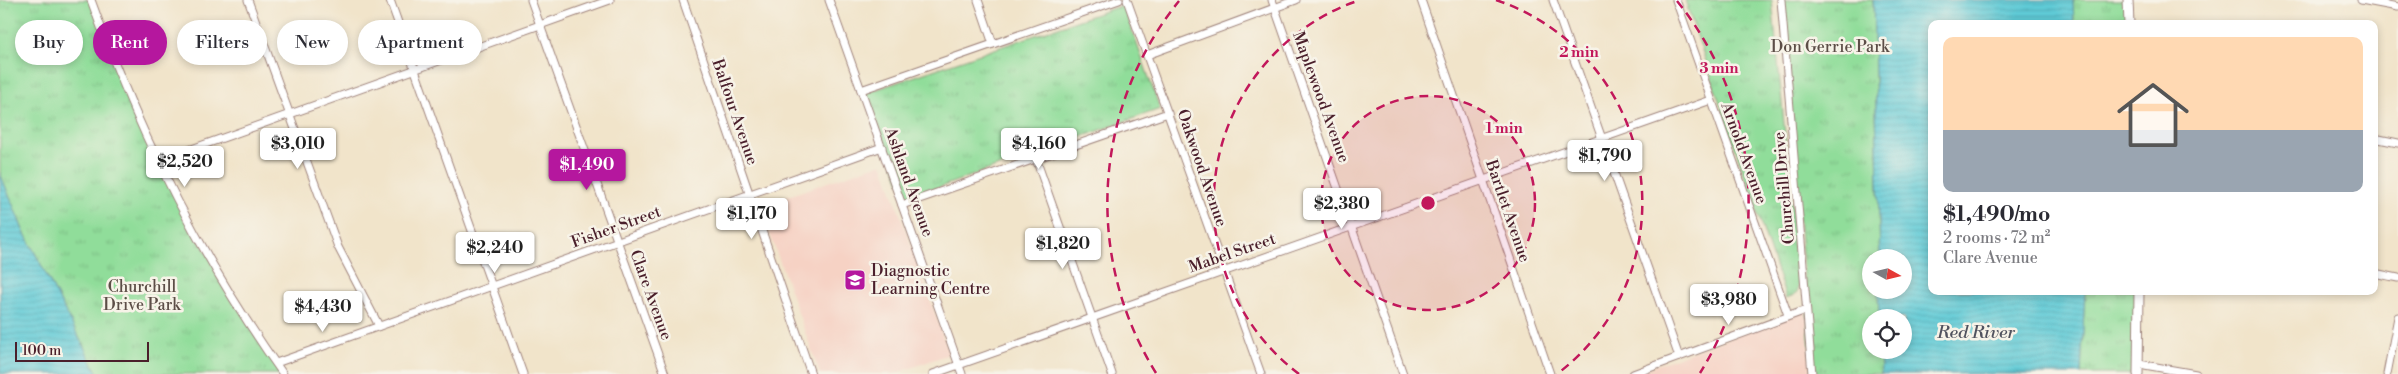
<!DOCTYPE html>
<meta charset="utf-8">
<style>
:root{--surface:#fff;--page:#f2f2f3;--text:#2b2b33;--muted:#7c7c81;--accent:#b5179e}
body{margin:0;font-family:"Libre Bodoni",serif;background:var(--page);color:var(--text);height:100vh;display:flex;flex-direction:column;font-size:19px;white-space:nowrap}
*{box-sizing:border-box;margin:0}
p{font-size:16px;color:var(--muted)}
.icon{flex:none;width:28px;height:28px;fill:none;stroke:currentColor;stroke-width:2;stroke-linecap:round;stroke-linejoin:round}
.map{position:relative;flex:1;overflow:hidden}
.side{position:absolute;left:1928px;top:20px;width:450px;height:275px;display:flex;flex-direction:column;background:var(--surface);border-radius:10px;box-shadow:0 2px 8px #0003}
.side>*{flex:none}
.guide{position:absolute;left:15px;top:20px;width:475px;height:45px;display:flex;gap:10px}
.needle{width:32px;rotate:98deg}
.buttons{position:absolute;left:1862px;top:249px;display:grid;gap:10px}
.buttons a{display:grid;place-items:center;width:50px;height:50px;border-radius:50%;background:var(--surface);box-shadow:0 2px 8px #0003;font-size:25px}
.scale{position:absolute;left:15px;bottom:12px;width:134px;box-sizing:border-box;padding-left:5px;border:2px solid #4a1f2b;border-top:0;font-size:14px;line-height:18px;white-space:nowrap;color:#4a1f2b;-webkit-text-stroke:4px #f7f3e8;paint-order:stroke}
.price{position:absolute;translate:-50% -42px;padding:0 11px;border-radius:5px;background:#fff;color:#222;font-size:16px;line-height:32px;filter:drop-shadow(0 1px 2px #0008)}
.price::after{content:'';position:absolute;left:50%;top:30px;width:15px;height:11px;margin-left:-8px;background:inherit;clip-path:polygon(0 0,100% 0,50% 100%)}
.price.selected{background:var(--accent);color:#fff}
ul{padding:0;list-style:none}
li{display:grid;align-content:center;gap:10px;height:265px;padding:0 15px}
li span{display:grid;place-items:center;height:155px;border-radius:10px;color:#555}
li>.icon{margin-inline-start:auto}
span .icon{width:90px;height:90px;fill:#fffc;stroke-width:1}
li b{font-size:21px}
.pill{padding:0 18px;border-radius:22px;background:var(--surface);box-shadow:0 2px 8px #0003;font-size:18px;line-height:45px}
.pill.selected{background:var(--accent);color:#fff}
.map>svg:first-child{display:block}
.built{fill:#f6d2c4}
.grass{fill:url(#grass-tufts);stroke:#6d7e62}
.water{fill:url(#water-rules);stroke:#547480}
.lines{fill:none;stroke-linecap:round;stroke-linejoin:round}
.minor-casing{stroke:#9e827a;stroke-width:9}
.tertiary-casing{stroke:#9e827a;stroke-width:11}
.minor{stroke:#fff;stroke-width:7}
.tertiary{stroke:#fff;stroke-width:9}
.ring{fill:none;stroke:#c2185b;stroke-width:2.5;stroke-dasharray:9 6}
.labels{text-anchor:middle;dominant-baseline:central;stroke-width:5;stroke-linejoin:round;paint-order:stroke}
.park-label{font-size:16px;fill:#5c4e47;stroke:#f7f3e8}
.street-label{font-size:16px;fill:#4a1f2b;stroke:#f7f3e8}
.poi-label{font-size:16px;fill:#4a1f2b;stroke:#f7f3e8;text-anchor:start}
.water-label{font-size:18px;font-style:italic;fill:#50525e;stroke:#f7f3e8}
.centre{fill:#c2185b;stroke:#f7f3e8;stroke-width:2.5}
.ring-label{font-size:15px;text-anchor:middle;font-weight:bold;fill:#c2185b;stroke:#f7f3e8;stroke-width:5;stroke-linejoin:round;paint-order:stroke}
</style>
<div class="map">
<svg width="2398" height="374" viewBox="0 0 2398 374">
<defs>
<pattern id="grass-tufts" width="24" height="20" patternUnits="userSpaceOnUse" patternTransform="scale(1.25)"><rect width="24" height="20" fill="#90dd9a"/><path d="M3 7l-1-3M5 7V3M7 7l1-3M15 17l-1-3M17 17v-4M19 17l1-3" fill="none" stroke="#7ebd85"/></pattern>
<pattern id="water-rules" width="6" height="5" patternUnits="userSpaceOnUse" patternTransform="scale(1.25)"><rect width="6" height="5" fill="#5ecad6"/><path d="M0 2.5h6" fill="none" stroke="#53adb8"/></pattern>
</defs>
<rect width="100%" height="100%" fill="#f7f3e8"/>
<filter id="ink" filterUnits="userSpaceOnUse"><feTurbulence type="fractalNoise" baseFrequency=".02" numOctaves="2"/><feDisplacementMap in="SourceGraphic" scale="10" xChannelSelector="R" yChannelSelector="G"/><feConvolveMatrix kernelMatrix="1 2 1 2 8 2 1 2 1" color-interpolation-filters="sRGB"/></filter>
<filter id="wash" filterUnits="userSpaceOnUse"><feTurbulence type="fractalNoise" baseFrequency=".0096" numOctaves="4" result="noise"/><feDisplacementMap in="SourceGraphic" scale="20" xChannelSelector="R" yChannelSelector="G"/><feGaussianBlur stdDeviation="1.12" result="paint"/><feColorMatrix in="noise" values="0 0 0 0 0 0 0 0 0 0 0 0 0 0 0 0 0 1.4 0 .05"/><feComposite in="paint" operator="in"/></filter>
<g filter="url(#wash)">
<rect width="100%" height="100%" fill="#f1e4ca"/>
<g class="built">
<polygon points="882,163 949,354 894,374 820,374 760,206"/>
<polygon points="1806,310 1810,374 1633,374"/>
</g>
<g class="grass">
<polygon points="0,0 91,0 148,140 197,237 283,374 98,374 23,230 0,173"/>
<polygon points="1685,0 1772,0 1799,278 1797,294 1786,298"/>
<polygon points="1781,0 1873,0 1880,256 1871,258 1871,290 1878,290 1879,317 1871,318 1871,350 1880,350 1881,374 1812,374"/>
<polygon points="2073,0 2128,0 2129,24 2074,24"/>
<polygon points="1123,5 1160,109 906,199 866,93"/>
<polygon points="2085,291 2138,291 2138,374 2081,374"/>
</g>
<g class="water">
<polygon points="1873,0 2073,0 2074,24 1931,24 1931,291 2085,291 2081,374 1881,374 1880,350 1904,350 1904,318 1879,317 1878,290 1904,290 1904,258 1880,257"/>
<polygon points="0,173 23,230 98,374 0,374"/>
</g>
</g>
<g filter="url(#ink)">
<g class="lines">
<g class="minor-casing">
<g id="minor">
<path d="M 91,0 C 138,132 202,260 283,374"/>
<polyline points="248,0 338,247 379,326"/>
<polyline points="390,0 523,374"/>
<polyline points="531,0 665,374"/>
<polyline points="683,0 811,374"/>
<polyline points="829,0 962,374"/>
<polyline points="978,0 993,44"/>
<polyline points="1127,0 1261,374"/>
<polyline points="1272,0 1403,374"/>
<polyline points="1421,0 1550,374"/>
<polyline points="1553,0 1679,357"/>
<polyline points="1676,0 1788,315"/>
<polyline points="1781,0 1812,374"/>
<polyline points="2361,0 2398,7"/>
<polyline points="1147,55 1296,0"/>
<polyline points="861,90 1119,0"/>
<polyline points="2374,138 2398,143"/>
<polyline points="1036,159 1112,374"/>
<polyline points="158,161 610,0"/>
<polyline points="902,205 1168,113"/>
<polyline points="2374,273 2398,278"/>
<polyline points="276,363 882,147"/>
<polyline points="2139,364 2196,374"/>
<polyline points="933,374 1711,100"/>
<polyline points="1633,374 1806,310"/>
<polyline points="2387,374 2398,317"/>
</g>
</g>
<g class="tertiary-casing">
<g id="tertiary">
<polyline points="2128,0 2129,24"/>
<polyline points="2138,374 2139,291"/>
</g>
</g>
<use href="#minor" class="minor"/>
<use href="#tertiary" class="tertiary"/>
</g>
</g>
<circle cx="1428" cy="203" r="107" fill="#c2185b" fill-opacity=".12"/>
<g class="ring">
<circle cx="1428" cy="203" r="107"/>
<path d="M1299 374A214 214 0 0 1 1360 0M1496 0A214 214 0 0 1 1557 374"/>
<path d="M1156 373A321 321 0 0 1 1179 1M1677 1A321 321 0 0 1 1700 373"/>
</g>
<defs>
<g id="school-square" transform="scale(1.125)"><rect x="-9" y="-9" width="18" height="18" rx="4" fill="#b5179e" stroke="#f7f3e8"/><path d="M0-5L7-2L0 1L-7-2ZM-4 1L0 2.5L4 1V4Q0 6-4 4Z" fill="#fff"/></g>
</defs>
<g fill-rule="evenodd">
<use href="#school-square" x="855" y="280"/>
</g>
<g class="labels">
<g class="park-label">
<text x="1830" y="47">Don Gerrie Park</text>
<text x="142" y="287">Churchill<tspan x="142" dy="18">Drive Park</tspan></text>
</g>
<g class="street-label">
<text transform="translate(1321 97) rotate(70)">Maplewood Avenue</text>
<text transform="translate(735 112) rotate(71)">Balfour Avenue</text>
<text transform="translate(1744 153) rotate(70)">Arnold Avenue</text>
<text transform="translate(1202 168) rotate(71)">Oakwood Avenue</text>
<text transform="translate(909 182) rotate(70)">Ashland Avenue</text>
<text transform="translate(1784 188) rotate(-95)">Churchill Drive</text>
<text transform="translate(1508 211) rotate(71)">Bartlet Avenue</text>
<text transform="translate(616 227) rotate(-20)">Fisher Street</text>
<text transform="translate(1232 253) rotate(-19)">Mabel Street</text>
<text transform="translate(651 295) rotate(70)">Clare Avenue</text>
</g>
<g class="poi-label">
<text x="871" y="271">Diagnostic<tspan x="871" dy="18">Learning Centre</tspan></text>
</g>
<g class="water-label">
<text x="1976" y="332">Red River</text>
</g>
</g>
<circle cx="1428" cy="203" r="8" class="centre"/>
<g class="ring-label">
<text x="1579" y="57">2 min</text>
<text x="1719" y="73">3 min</text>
<text x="1504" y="133">1 min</text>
</g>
</svg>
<div class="buttons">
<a><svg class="needle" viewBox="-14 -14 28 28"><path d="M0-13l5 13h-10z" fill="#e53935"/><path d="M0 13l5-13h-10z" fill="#7c7c81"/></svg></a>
<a><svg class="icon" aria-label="locate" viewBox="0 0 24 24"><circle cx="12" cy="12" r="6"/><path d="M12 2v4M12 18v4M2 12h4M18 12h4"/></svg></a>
</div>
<div class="scale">100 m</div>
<b class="price" style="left:298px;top:170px">$3,010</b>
<b class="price" style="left:1039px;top:170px">$4,160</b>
<b class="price" style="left:1605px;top:182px">$1,790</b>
<b class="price" style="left:185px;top:188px">$2,520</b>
<b class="price selected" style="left:587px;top:191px">$1,490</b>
<b class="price" style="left:1342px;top:230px">$2,380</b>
<b class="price" style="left:752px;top:240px">$1,170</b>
<b class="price" style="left:1063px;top:270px">$1,820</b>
<b class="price" style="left:495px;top:274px">$2,240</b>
<b class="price" style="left:1729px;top:326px">$3,980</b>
<b class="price" style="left:323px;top:333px">$4,430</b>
<div class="guide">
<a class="pill">Buy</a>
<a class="pill selected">Rent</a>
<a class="pill">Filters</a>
<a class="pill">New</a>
<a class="pill">Apartment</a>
</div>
<section class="side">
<ul>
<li><span style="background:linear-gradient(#ffd9b3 60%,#9aa5b1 0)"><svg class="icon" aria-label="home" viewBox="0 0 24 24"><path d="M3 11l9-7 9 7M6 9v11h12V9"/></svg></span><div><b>$1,490/mo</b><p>2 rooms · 72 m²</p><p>Clare Avenue</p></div></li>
</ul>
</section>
</div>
